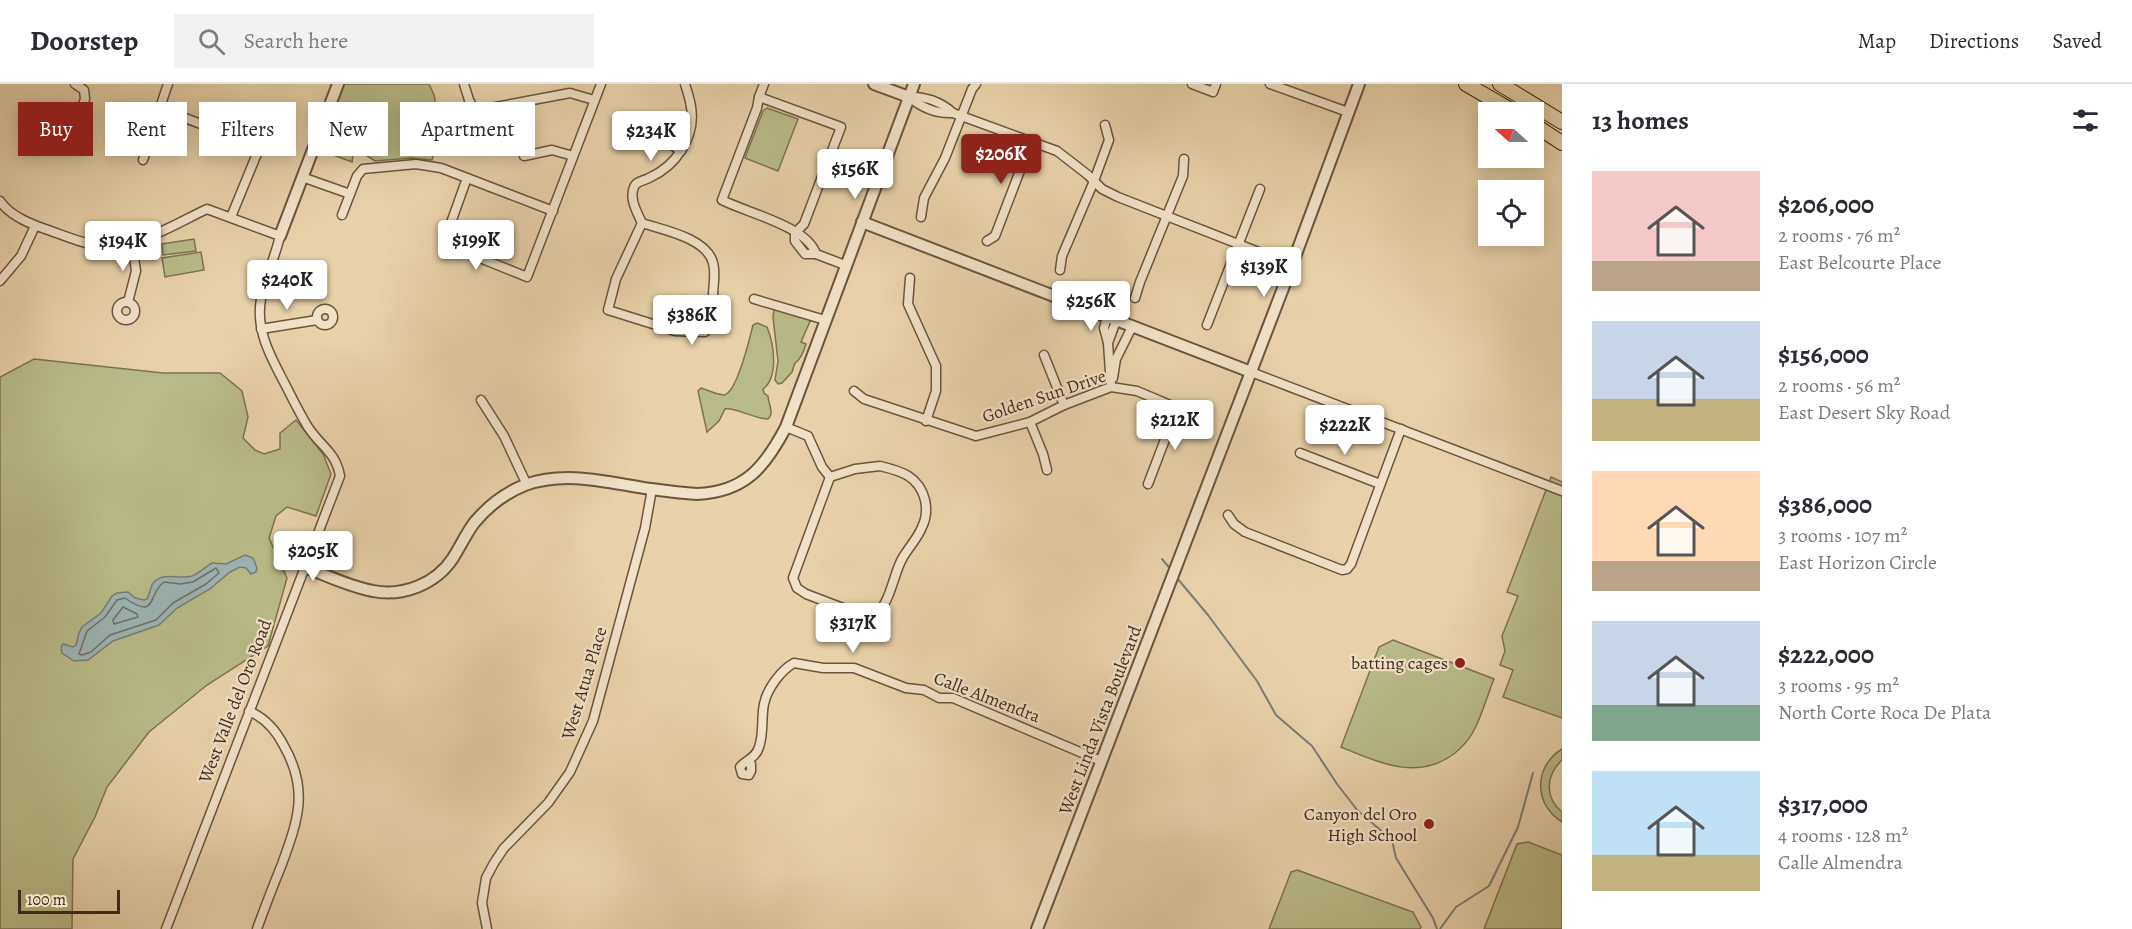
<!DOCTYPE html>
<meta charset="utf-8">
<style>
:root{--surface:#fff;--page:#f2f2f3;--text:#2b2b33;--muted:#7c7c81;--line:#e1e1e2;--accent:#8f2418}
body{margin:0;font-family:Alegreya,serif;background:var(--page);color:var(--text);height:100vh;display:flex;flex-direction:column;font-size:22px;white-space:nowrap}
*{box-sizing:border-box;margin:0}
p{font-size:20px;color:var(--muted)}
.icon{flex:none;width:33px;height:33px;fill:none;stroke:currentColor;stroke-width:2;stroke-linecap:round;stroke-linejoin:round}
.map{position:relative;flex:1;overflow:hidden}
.drawer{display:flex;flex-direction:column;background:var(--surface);width:570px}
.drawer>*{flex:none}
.hud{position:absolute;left:18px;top:18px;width:570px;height:54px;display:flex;gap:12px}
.needle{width:39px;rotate:291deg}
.fabs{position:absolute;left:1478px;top:18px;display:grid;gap:12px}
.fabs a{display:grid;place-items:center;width:66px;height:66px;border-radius:0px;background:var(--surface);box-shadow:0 3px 15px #0003;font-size:30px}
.scale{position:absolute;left:18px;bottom:15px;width:102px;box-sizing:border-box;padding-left:6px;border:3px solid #422b19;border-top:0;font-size:16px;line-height:21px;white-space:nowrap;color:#422b19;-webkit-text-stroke:4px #f0e2c7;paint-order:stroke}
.price{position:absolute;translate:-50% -51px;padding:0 14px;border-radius:6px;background:#fff;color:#222;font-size:20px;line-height:39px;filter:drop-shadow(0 2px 3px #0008)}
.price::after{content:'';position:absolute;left:50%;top:36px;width:18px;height:14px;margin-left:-9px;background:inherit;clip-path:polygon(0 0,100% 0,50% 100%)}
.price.selected{background:var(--accent);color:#fff}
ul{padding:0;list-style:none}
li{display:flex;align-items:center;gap:18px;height:150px;padding:0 30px}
li span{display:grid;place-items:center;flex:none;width:168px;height:120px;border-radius:0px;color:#555}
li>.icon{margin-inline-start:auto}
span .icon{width:72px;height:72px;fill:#fffc;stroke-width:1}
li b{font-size:26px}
h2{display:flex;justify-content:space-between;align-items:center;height:72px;padding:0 30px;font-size:26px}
.chip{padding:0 21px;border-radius:0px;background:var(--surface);box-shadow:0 3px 15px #0003;font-size:21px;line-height:54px}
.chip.selected{background:var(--accent);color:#fff}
header{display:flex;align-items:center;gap:36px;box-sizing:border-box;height:84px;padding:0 30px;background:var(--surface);border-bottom:2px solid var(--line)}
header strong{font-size:28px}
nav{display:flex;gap:33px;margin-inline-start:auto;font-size:21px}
.search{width:420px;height:54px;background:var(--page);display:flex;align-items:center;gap:15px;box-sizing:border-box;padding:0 21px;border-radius:0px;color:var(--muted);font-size:22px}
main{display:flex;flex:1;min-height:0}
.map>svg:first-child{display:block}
.green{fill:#b8bb87;stroke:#7d7350;stroke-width:1.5}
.water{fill:#9db4b4;stroke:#797d76;stroke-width:1.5}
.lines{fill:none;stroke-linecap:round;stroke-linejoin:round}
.shore{stroke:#707066;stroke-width:1.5}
.stream{stroke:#797d76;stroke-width:2}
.minor-casing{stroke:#6c553d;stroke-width:11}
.tertiary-casing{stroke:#6c553d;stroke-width:14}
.trunk-casing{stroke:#422b19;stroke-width:16}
.minor{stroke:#f0e2c7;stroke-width:8}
.tertiary{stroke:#f0e2c7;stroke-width:10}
.trunk{stroke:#e8d2a9;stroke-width:14}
.poi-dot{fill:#8f2418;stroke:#f0e2c7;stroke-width:2}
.labels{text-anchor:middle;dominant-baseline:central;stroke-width:4.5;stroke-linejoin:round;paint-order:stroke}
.street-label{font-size:18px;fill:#422b19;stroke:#f0e2c7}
.poi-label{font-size:18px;fill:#422b19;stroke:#f0e2c7;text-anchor:end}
</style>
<header>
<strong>Doorstep</strong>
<div class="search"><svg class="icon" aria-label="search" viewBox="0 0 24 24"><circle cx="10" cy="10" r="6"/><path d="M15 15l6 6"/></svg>Search here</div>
<nav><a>Map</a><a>Directions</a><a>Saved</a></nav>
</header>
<main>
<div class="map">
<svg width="1562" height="845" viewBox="0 0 1562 845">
<rect width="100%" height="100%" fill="#e8d2a9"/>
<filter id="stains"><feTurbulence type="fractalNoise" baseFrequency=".00333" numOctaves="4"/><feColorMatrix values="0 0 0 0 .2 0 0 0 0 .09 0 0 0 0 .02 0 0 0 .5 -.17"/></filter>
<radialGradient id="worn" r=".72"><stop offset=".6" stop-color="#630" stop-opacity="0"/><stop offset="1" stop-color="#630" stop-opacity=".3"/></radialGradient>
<g class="green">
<polygon points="342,0 429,0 434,11 441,46 432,76 411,74 375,77 361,68 353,71 352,78 328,69 333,43 335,43 336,41 328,37"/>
<polygon points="767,24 798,35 778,87 745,74 763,27"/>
<polygon points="194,155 196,167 163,171 162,160"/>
<polygon points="201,168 204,186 165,193 162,174"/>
<path d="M 774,225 L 811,235 L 801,258 L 806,260 C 804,267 801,275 795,279 L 792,288 L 782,299 L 778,300 L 775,296 L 778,277 L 773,233 Z"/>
<path d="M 757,239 L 767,243 C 774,260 779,293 763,305 L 764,309 L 768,312 C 768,320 775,329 768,335 C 754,335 736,323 725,325 L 719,337 L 707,348 L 698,307 L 701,304 C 707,306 718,311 724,311 C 737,309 750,253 753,241 Z"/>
<polygon points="34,275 163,289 220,289 242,307 248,333 243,354 255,366 264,370 280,365 280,349 296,336 323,370 331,390 316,432 287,423 276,432 269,454 287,494 268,562 207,601 149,648 107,703 95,733 73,775 72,845 0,845 0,293"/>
<polygon points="1551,393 1562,398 1562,634 1503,613 1513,586 1500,581 1505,567 1502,552 1518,512 1507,508"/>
<path d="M 1393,556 L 1494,595 C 1487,612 1482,632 1473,648 C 1469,656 1462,663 1455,669 C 1418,698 1378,678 1341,663 L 1379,563 Z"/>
<path d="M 1562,665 L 1562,676 C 1546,691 1544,713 1562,728 L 1562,738 C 1534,721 1533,683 1562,665 Z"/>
<polygon points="1528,758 1562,771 1562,845 1484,845 1517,760"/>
<polygon points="1297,786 1413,828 1421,843 1420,845 1269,845 1291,788"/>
</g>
<path class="water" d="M 245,471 L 253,474 L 257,484 L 256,488 L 251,490 L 246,484 L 240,483 L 230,488 L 210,505 L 177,524 L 159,541 L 113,557 L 88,576 L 74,577 L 62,569 L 61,563 L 63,560 L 73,563 L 76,561 L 79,549 L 82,543 L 101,529 L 112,512 L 117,509 L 128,508 L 135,514 L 144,516 L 147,515 C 149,511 150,506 152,501 C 161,486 178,496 192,492 C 200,489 205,483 212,479 L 226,480 Z"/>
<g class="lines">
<g class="shore">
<path d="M 216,484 L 219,489 L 206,500 L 173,519 L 156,536 L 110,551 L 91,568 L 82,571 L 79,570 L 87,547 L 105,533 L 117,516 L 125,514 C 158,537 147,510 164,498 L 180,500 L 193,498 Z"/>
<polygon points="123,523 137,530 138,533 114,540 113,536"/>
</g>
<g class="stream">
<polyline points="1162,475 1172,487"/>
<polyline points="1177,494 1208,531 1257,597 1276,631 1312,662 1337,700 1358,727 1392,756 1396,774 1433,834 1437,845"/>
<polyline points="1440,845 1456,823 1489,802 1518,743 1533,689"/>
</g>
<g class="minor-casing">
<g id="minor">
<polyline points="464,0 469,16 473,23"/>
<path d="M 764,0 L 759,13 L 757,24 L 722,116 C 747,129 807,142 816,170"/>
<polyline points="1192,0 1213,8 1216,0"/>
<polyline points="1270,0 1348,28"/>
<polyline points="759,13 841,43 804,140 795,149"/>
<path d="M 909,13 C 925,12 941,18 953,29 L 1057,67 L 1088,91 L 1102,105 L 1118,113 L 1292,181"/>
<path d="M 909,13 C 921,23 937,30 953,29"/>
<polyline points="473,23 485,25 570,9 594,16"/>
<polyline points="159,24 261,63"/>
<polyline points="640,48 669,59 681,67"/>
<polyline points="69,57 85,15 84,6 75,0"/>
<polyline points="524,72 552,66 573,72"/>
<path d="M 143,76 C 152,51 159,25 168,0"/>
<polyline points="302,93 350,110"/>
<path d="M 0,117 C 11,133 33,141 51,147 C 68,153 86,161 104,162 C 140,163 175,140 207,125 L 280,152 C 275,174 265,193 261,215 C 255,247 272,275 286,302 C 293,316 300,330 308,343 C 320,362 336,368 340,392 L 166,845"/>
<polyline points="342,131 357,92 363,85 416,80 441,84 553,127"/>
<polyline points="231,133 272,33"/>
<polyline points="921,133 924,114 945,74 972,5 976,0"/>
<path d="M 642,139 C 663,146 707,154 713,179 C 716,189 713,202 713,212 C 712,224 714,240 705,248 L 675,247 L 608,226 L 616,195 Z"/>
<path d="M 642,139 C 637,128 629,115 634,103 C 636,97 644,97 649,94 C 676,82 696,53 691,23 C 690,15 687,7 685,0"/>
<polyline points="795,149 795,157 805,170 816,170 845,181"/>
<polyline points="446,157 453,163 527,193 601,0"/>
<polyline points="446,157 448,147 467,94"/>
<polyline points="987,157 995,152 1031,58"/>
<polyline points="1060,186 1062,172 1094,97 1109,56 1105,41"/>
<polyline points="910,194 908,220 936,282 936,307 926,337"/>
<polyline points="0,197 21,172 35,142"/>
<polyline points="1135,214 1140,198 1183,92 1184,75"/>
<polyline points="754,215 825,236"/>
<polyline points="128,218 136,187 132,160"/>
<circle cx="126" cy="227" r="9"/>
<circle cx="325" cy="233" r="8"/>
<polyline points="1107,233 1104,244 1108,259"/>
<polyline points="1207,241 1260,105"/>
<polyline points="261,245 317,236"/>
<polyline points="1044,271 1064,321"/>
<polyline points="1251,288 1562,407"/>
<polyline points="1113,294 1116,275 1132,243"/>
<polyline points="1111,303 1108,259 1116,237"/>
<polyline points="854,307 864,315 976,352 1030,338 1064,321 1111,303 1137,307 1177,324 1148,400"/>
<polyline points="481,316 504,352 527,401"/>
<polyline points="1030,338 1043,370 1047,386"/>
<polyline points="786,343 808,352 822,383 830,393"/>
<polyline points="1300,369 1380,400"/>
<path d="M 880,382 C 901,387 919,392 925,416 C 927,425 926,435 922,443 C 918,454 908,464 902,475 C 894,489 890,519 877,529 C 873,533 869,533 864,532 L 806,510 L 797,504 L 793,494 L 830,393 L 855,385 Z"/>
<polyline points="1228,431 1234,440 1245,448 1342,486 1347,485 1351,480 1401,345"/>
<path d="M 249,627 C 265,634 276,646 284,662 C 309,706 298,736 282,780 C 273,802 265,823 257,845"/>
<path d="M 749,678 L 751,680 L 751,687 L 749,691 L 742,690 L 740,683 C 746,676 756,674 759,663 C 764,650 761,634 764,620 C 767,605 781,586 794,579 L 823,584 L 854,584 L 906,604 L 924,606 L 939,614 L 953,614 L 1101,677"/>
<polyline points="487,845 482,819 486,794 494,779 504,764 548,719 570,688 593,637 645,444 652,405"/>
</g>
</g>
<g class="tertiary-casing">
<g id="tertiary">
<polyline points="874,0 909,13"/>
<polyline points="862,138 1251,288"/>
<polyline points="280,152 338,0"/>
<path d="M 304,483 C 326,491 350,503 373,507 C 403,513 436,500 453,474 C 460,463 466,450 474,439 C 488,422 505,409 525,401 C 567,386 609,399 651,405 C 666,407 682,409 697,410 C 745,408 765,383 786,343 L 914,0"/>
<polyline points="1037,845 1292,181 1359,0"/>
</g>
</g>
<g class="trunk-casing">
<g id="trunk">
<polyline points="1466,0 1514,28"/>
<polyline points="1500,0 1562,38"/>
<polyline points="1533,40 1562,59"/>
</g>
</g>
<use href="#minor" class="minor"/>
<use href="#tertiary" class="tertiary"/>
<use href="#trunk" class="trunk"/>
</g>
<g class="poi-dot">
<circle cx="1460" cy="579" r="6"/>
<circle cx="1429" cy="740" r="6"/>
</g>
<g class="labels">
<g class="street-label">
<text transform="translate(1044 312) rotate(-19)">Golden Sun Drive</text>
<text transform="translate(584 599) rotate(-73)">West Atua Place</text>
<text transform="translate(987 613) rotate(21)">Calle Almendra</text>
<text transform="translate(235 617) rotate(-69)">West Valle del Oro Road</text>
<text transform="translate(1100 636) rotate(-69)">West Linda Vista Boulevard</text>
</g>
<g class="poi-label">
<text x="1448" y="579">batting cages</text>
<text x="1417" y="730">Canyon del Oro<tspan x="1417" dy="21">High School</tspan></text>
</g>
</g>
<rect width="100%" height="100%" filter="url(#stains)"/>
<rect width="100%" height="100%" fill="url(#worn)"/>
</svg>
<div class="fabs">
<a><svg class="needle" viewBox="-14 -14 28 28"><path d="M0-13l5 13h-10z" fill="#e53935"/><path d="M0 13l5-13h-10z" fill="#7c7c81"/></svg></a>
<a><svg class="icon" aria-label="locate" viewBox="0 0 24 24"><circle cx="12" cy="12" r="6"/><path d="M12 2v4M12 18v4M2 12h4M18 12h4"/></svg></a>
</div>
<div class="scale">100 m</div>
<b class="price" style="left:651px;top:78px">$234K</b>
<b class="price selected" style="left:1001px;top:101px">$206K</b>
<b class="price" style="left:855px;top:116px">$156K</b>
<b class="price" style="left:476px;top:187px">$199K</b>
<b class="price" style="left:123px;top:188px">$194K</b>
<b class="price" style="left:1264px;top:214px">$139K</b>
<b class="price" style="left:287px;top:227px">$240K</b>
<b class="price" style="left:1091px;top:248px">$256K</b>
<b class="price" style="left:692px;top:262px">$386K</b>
<b class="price" style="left:1175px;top:367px">$212K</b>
<b class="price" style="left:1345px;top:372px">$222K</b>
<b class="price" style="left:313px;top:498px">$205K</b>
<b class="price" style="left:853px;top:570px">$317K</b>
<div class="hud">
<a class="chip selected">Buy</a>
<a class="chip">Rent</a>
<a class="chip">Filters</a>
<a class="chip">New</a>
<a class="chip">Apartment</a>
</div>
</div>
<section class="drawer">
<h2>13 homes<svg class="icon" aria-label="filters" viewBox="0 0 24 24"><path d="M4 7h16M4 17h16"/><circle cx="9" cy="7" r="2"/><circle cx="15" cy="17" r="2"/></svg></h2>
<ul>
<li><span style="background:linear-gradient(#f6c9c9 75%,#b9a48a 0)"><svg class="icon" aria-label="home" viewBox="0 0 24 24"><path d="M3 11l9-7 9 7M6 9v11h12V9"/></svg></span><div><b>$206,000</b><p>2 rooms · 76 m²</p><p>East Belcourte Place</p></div></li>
<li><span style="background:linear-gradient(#c9d6e8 65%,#c2b280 0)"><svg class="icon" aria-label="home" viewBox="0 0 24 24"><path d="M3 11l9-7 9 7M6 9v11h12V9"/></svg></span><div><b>$156,000</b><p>2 rooms · 56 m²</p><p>East Desert Sky Road</p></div></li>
<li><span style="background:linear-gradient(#ffd9b3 75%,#b9a48a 0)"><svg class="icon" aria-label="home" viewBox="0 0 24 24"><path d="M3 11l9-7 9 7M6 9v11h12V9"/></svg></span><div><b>$386,000</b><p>3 rooms · 107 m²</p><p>East Horizon Circle</p></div></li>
<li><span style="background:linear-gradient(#c9d6e8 70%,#7fa58c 0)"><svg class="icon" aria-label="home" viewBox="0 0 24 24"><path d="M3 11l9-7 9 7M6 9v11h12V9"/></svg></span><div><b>$222,000</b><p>3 rooms · 95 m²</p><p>North Corte Roca De Plata</p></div></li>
<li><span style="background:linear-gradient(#bfe0f5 70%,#c2b280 0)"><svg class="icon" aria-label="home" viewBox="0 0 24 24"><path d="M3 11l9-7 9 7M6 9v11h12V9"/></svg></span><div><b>$317,000</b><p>4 rooms · 128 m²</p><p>Calle Almendra</p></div></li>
</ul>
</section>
</main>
